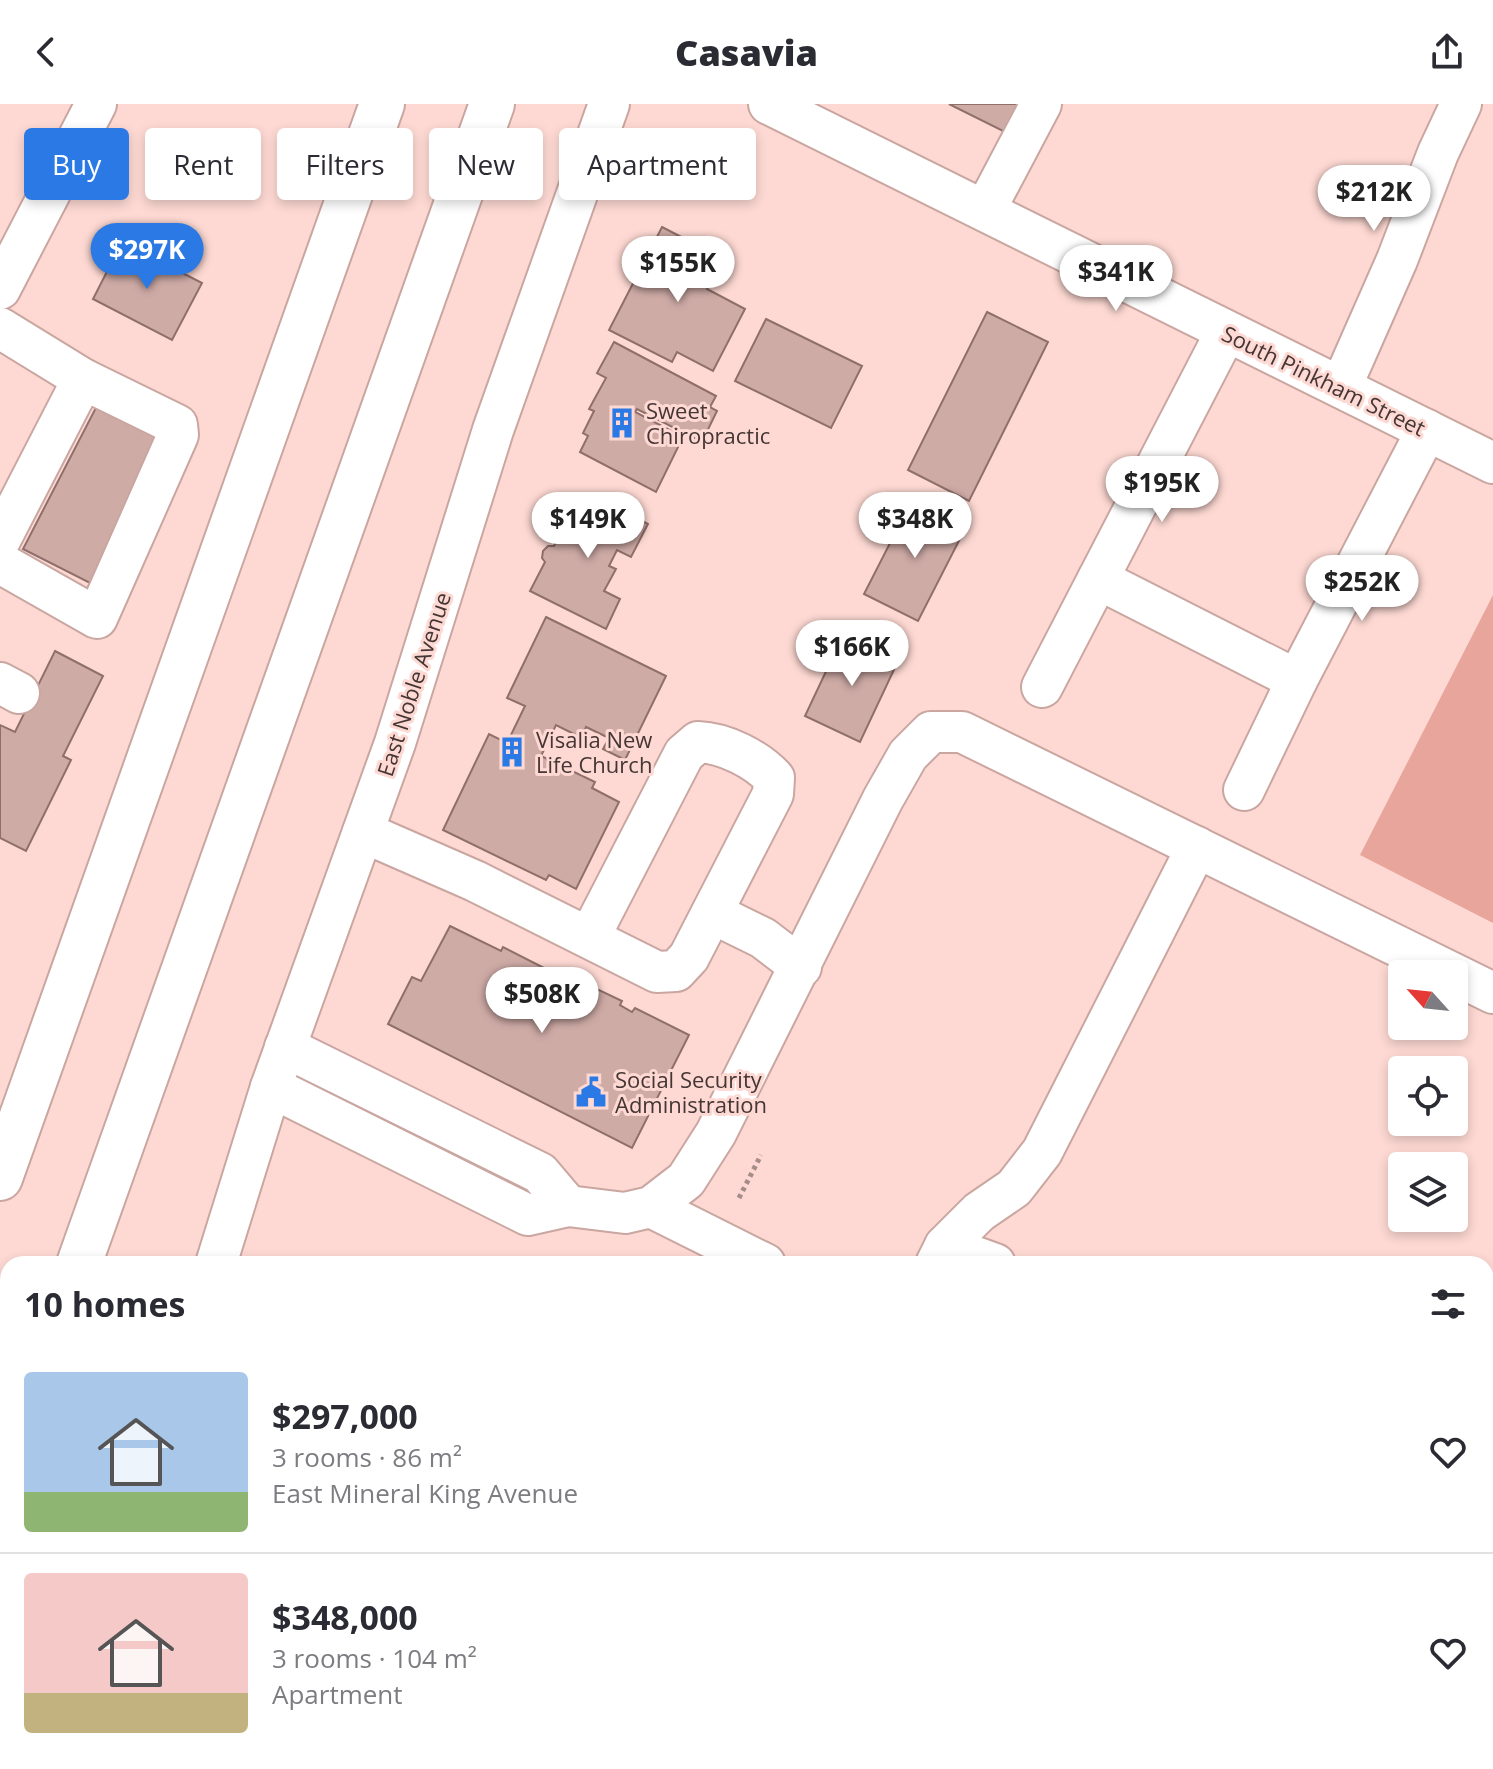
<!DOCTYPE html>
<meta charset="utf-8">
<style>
:root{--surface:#fff;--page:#f7f7f7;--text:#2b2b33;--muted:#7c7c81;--line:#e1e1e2;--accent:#2b79e5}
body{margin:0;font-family:"Open Sans",sans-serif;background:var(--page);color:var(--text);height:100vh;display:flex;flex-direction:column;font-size:30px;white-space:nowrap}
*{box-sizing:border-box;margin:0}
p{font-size:26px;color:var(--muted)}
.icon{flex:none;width:44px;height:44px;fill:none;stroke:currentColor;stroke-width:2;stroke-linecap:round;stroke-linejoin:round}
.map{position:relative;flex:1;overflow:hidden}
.sheet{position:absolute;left:0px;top:1152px;width:1494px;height:514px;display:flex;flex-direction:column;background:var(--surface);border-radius:24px 24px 0 0;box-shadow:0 4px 12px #0003}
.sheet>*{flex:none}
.banner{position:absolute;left:24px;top:24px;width:800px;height:72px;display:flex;gap:16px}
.needle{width:52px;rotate:297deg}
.fabs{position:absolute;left:1388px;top:856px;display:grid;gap:16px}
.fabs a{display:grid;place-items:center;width:80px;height:80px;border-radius:8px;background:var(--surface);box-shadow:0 4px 12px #0003;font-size:40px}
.price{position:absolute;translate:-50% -68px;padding:0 18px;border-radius:28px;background:#fff;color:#222;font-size:26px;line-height:52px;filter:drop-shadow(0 2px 4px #0008)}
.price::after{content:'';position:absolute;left:50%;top:48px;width:24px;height:18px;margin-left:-12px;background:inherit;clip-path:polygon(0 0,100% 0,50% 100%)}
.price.on{background:var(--accent);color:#fff}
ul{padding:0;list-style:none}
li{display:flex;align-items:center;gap:24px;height:200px;padding:0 24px}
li+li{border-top:2px solid var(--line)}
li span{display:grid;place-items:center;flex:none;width:224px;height:160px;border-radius:8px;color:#555}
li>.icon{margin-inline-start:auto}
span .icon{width:96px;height:96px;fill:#fffc;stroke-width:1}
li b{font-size:34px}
h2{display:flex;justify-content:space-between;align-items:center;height:96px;padding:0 24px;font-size:34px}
.tag{padding:0 28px;border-radius:8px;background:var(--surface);box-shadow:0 4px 12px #0003;font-size:28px;line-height:72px}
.tag.on{background:var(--accent);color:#fff}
header{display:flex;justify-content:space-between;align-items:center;height:104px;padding:0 24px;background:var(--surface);font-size:36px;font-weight:800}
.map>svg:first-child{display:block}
.green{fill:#e8a59b}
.building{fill:#cfaba6;stroke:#8f6f6a;stroke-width:2}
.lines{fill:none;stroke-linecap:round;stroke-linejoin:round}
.minor-casing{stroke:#caa6a1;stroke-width:44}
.highway-casing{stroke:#caa6a1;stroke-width:48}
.path{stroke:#a68c88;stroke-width:5;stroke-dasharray:4 4;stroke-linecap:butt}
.minor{stroke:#fff;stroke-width:40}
.highway{stroke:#fff;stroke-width:44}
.labels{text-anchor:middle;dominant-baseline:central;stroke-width:6;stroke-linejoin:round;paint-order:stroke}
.street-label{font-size:22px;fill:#443634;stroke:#fed9d3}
.poi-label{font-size:22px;fill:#443634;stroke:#fed9d3;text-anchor:start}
</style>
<header><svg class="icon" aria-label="back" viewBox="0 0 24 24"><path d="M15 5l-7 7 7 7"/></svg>Casavia<svg class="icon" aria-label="share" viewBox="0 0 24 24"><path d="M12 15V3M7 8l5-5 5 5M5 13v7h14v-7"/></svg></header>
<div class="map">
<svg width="1493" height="1665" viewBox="0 0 1493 1665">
<rect width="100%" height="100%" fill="#fed9d3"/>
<polygon class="green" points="1493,491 1493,819 1360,751"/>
<g class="building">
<polygon points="949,0 1032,0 1015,33"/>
<polygon points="662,123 722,154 707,185 745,205 713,267 677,248 672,258 609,226"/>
<polygon points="122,138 202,179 172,236 93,195"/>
<polygon points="987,208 1048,238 969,397 908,366"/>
<polygon points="766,215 862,262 831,324 735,277"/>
<polygon points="614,238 716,292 710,303 717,307 702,338 637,305 635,308 683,333 656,388 580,348 588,332 583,329 594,307 589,305 606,274 597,269"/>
<polygon points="102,292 178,331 92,480 23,445"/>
<polygon points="588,390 648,420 631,453 617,446 609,462 616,465 604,487 620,495 606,525 530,487 545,458 542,454 543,447 548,442 554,442 574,402 580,405"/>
<polygon points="912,396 966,423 918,517 864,490"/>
<polygon points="546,513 666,572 625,656 603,645 609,634 586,623 582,634 556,621 541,652 595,678 592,684 619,698 576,785 549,771 546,776 443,726 489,630 507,639 525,602 507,594"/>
<polygon points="844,529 899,555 860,638 805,612"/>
<polygon points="55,547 103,572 63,652 71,656 26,747 0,734 0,621 15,628"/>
<polygon points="450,822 501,847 503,843 546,865 544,869 585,890 587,886 595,890 597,885 622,897 620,901 632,908 635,904 689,931 632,1044 388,920 412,873 421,877"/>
<polygon points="1493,1601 1493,1626 1486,1622 1486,1615"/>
<polygon points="1486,1649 1493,1652 1493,1665 1458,1665 1462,1658 1486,1658"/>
<polygon points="723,1658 1320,1658 1316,1665 720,1665"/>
</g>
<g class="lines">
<g class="minor-casing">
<g id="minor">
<polyline points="769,0 1493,359"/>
<polyline points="985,106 1041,0"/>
<polyline points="0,185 96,0"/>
<polyline points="0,224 83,275 177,321 178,331 97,514 0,459"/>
<polyline points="1341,283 1397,156 1438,49 1461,0"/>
<polyline points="0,436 83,275"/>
<polyline points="1098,475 1297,576"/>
<polyline points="0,579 19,589"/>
<polyline points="1042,583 1226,228"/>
<polyline points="1244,686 1297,576 1427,326"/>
<path d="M 363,728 L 475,777 L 657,868 L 676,867 L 689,853 L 773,690 L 774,674 C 756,655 725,639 698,638 L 684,650 L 590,832"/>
<polyline points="712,809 763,834 801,863"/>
<polyline points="285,943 540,1069 568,1102"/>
<polyline points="271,983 528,1111 568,1102 625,1109 651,1103 686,1076 716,1029 883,695 908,651 931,628 962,628 1493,889"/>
<polyline points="651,1103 765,1160"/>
<polyline points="945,1142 995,1160"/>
<polyline points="216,1160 271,983 395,639 493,326 609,0"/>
<polyline points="936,1160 945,1142 979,1108 1014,1084 1042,1048 1197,743"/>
<polyline points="1486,1201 1493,1205"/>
<polyline points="1486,1413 1493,1399"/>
<polyline points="0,1646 8,1626"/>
<polyline points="646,1658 660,1665"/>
<polyline points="86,1665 87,1658"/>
<polyline points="141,1665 142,1658"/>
<polyline points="282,1665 289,1658"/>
<polyline points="1360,1665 1363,1658"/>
</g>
</g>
<g class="highway-casing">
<g id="highway">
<polyline points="0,1074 382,0"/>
<polyline points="79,1160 492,0"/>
<polyline points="0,1366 8,1346"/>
</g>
</g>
<polyline class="path" points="739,1094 761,1051"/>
<use href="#minor" class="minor"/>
<use href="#highway" class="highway"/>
</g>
<defs>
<g id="building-bare" transform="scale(2.4)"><path d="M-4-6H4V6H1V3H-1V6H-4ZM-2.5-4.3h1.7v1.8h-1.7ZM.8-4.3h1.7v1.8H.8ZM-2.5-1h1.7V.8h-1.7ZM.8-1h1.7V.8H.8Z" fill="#2b79e5" stroke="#fed9d3" stroke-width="2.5" paint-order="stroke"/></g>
<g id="civic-bare" transform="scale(2.4)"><path d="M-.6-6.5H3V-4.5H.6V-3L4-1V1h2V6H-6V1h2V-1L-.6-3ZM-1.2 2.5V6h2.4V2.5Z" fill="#2b79e5" stroke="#fed9d3" stroke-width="2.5" paint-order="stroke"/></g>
</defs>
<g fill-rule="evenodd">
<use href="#building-bare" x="622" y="319"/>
<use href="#building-bare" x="512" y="648"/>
<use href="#civic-bare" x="591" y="988"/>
</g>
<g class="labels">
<g class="street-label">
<text transform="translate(1324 276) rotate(26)">South Pinkham Street</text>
<text transform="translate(413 580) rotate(-72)">East Noble Avenue</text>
</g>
<g class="poi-label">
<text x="646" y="306">Sweet<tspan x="646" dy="25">Chiropractic</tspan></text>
<text x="536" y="635">Visalia New<tspan x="536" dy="25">Life Church</tspan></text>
<text x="615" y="975">Social Security<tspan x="615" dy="25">Administration</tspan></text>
</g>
</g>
</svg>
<div class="fabs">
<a><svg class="needle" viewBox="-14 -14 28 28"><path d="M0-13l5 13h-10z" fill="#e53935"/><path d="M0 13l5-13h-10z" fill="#7c7c81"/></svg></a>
<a><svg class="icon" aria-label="locate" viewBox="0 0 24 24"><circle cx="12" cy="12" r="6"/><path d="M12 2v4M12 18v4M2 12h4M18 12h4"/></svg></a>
<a><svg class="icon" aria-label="layers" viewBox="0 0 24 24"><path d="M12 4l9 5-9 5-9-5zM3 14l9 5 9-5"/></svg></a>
</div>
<b class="price" style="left:1374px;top:129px">$212K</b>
<b class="price on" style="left:147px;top:187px">$297K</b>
<b class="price" style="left:678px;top:200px">$155K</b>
<b class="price" style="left:1116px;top:209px">$341K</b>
<b class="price" style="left:1162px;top:420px">$195K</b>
<b class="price" style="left:588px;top:456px">$149K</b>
<b class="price" style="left:915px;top:456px">$348K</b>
<b class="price" style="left:1362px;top:519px">$252K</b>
<b class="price" style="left:852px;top:584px">$166K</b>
<b class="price" style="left:542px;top:931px">$508K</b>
<div class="banner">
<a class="tag on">Buy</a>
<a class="tag">Rent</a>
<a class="tag">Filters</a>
<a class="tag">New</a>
<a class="tag">Apartment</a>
</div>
<section class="sheet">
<h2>10 homes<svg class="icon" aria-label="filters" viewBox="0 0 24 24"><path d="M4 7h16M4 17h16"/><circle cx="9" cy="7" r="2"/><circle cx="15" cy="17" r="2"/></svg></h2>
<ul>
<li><span style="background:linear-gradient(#a9c7e8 75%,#8fb573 0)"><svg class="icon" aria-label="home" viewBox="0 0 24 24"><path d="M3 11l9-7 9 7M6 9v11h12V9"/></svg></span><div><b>$297,000</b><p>3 rooms · 86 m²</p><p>East Mineral King Avenue</p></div><svg class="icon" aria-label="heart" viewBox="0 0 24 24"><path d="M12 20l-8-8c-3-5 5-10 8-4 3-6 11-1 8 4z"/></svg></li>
<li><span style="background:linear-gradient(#f6c9c9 75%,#c2b280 0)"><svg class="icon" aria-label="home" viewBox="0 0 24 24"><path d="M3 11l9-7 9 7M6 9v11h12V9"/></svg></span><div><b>$348,000</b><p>3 rooms · 104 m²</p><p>Apartment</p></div><svg class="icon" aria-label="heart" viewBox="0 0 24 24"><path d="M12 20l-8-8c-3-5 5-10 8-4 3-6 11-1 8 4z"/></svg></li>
</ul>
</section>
</div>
